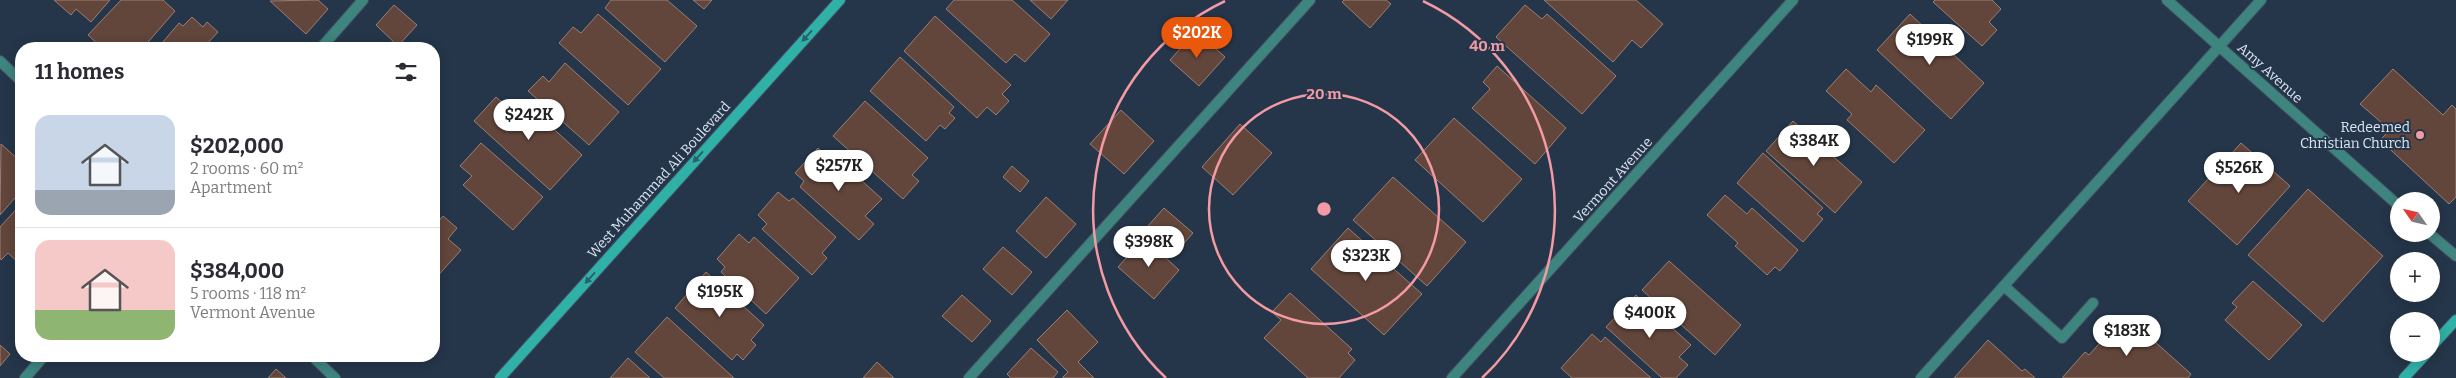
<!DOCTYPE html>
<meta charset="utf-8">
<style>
:root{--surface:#fff;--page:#f7f7f7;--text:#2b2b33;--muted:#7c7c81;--line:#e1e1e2;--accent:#ea580c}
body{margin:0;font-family:Bitter,serif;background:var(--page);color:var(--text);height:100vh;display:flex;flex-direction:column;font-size:19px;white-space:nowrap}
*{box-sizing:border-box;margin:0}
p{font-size:16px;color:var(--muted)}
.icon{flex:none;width:28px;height:28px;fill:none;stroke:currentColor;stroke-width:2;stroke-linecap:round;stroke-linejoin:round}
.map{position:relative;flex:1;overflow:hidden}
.sheet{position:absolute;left:15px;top:42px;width:425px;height:320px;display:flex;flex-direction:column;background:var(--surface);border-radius:20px;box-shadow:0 2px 12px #0003}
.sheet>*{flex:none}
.needle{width:32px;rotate:304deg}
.buttons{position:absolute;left:2390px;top:192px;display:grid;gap:10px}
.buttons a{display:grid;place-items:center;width:50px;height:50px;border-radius:50%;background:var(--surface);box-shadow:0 2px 12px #0003;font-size:25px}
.price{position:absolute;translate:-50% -42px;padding:0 11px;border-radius:18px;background:#fff;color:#222;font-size:16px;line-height:32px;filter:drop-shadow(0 1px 2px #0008)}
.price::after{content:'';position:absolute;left:50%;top:30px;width:15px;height:11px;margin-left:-8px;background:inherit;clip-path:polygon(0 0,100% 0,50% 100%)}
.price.on{background:var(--accent);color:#fff}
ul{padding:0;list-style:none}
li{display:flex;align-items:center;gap:15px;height:125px;padding:0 20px}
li+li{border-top:1px solid var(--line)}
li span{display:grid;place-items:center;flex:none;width:140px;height:100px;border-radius:15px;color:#555}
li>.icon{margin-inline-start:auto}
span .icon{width:60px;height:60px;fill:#fffc;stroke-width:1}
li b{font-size:21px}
h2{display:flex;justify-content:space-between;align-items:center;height:60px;padding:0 20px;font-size:21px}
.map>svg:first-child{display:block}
.building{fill:#62463b;stroke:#9d7e72}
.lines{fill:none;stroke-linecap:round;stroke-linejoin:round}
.lane-casing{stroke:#425265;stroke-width:12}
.street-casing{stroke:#425265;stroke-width:12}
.secondary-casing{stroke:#425265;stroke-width:12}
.lane{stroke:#3e847f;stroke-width:10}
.street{stroke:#3e847f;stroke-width:10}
.secondary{stroke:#30b1a8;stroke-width:10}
.oneway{fill:#29616b}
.ring{fill:none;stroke:#f49aa4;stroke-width:2.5}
.poi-dot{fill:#f49aa4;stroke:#25364a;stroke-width:2}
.labels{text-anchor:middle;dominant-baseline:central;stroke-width:4;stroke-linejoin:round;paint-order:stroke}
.street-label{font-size:14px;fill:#dae5f2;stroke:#25364a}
.poi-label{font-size:14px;fill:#dae5f2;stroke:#25364a;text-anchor:end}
.centre{fill:#f49aa4;stroke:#25364a;stroke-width:2.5}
.ring-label{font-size:15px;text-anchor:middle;font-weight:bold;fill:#f49aa4;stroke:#25364a;stroke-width:4;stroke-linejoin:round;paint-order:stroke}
</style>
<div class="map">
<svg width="2456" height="378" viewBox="0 0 2456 378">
<rect width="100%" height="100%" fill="#25364a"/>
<g class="building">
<polygon points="54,0 110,0 91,22 76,9 71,15"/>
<polygon points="121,0 163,0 175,11 142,49 103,49 88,35"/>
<polygon points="318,0 328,9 306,34 270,1"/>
<polygon points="611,0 667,0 697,26 665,62 605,8"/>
<polygon points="693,0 712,0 704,9"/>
<polygon points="954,0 1012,0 1050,34 1025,62 1015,54 1006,63 946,9"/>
<polygon points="1030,0 1068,0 1051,19"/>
<polygon points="1344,0 1386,0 1391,4 1370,28 1342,2"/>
<polygon points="1544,0 1636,0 1663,24 1641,48 1632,40 1613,62"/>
<polygon points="1935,0 1992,0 2001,9 1989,22 1997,30 1982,46 1933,2"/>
<polygon points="394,5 417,25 398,46 376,25"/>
<polygon points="1525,5 1542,19 1547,14 1616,76 1582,114 1496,37"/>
<polygon points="598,14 661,69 628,105 559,43 573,27 581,33"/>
<polygon points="1910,14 1984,83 1951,119 1877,50"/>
<polygon points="935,16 1011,85 1002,94 1009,101 996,115 987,107 977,118 904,51"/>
<polygon points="192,17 203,27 207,22 218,32 205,46 208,49 157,49 179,23 183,26"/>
<polygon points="1196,31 1225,57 1199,86 1170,60"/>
<polygon points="900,57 954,107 949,113 955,118 945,129 940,125 926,141 870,91"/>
<polygon points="565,63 619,112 589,145 528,91 543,76 549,82"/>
<polygon points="1497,66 1566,128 1535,164 1472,108 1490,89 1483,82"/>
<polygon points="1846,69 1871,92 1876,85 1925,130 1894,163 1847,120 1852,114 1826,91"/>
<polygon points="2393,69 2443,115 2452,105 2456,109 2456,197 2449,204 2380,140 2390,130 2360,104"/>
<polygon points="496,97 512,111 522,100 582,155 550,190 474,121"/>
<polygon points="865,101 928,158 912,175 919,181 903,199 833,136"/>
<polygon points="1121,110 1154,141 1124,174 1090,144"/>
<polygon points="1454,118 1522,179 1483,222 1415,160"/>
<polygon points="1793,121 1862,182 1835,213 1766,151"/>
<polygon points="1240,124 1272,153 1233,195 1202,167"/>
<polygon points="481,143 543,197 513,230 463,185 472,176 460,166"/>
<polygon points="2241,143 2290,186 2237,245 2188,201"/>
<polygon points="1,144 21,162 21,191 0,215"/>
<polygon points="818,148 828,158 832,154 882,199 865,216 874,224 859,240 800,187 804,181 795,173"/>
<polygon points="1763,153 1823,208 1817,214 1823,219 1803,242 1737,183"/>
<polygon points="1012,166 1029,181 1020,192 1003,177"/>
<polygon points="1393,177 1466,242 1427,286 1353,220"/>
<polygon points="2308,189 2383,256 2323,322 2248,255"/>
<polygon points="778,192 789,201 793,198 836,237 822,253 827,258 812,275 762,229 767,224 758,215"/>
<polygon points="1725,195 1747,214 1752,208 1798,250 1780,271 1775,267 1767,275 1735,246 1738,243 1707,215"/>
<polygon points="1046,197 1076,224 1046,258 1016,231"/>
<polygon points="21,204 21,265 8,253 1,260 0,258 0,227"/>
<polygon points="1164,208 1193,233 1176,252 1147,227"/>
<polygon points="443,216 457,228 448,239 461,250 434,280 434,226"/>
<polygon points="1348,228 1422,294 1384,335 1311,269"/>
<polygon points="739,234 749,243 754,237 799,278 766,314 721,272 725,267 717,259"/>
<polygon points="1144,238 1179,270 1154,299 1118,267"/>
<polygon points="1003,247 1032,272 1012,295 983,269"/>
<polygon points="1669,261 1741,325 1715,355 1642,290"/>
<polygon points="706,272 764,325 751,340 756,345 743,360 737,354 732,360 675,308"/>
<polygon points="2253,281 2302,325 2269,360 2225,320 2237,307 2232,303"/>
<polygon points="1290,293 1352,349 1348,353 1355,360 1339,378 1308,378 1264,338 1281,320 1272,312"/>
<polygon points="962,295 991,321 972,342 942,316"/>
<polygon points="1636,295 1691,345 1679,357 1688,365 1676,378 1662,378 1606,327"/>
<polygon points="1067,310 1098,342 1078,362 1094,378 1062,378 1068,372 1037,340"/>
<polygon points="2125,315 2191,374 2188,378 2062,378 2085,352 2089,355"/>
<polygon points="667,317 734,378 664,378 635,352"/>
<polygon points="1592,334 1601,342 1605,337 1651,378 1572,378 1561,368"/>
<polygon points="1988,340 2022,371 2025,369 2035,378 1954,378"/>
<polygon points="0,345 10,354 0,366"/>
<polygon points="1031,348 1058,372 1053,378 1011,378 1007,374"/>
<polygon points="628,358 650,378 610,378"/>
<polygon points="877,362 894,378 863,378"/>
<polygon points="276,369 286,378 268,378"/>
</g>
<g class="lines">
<g class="lane-casing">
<g id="lane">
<polyline points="320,49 363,0"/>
<polyline points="2004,286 2062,338 2093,303"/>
<polyline points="25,378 44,356"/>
<polyline points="969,378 1310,0"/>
<polyline points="1921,378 2261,0"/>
</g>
</g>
<g class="street-casing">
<g id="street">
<polyline points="2167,0 2399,206"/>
<polyline points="0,61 21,81"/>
<polyline points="2430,234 2456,256"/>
<polyline points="312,356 335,378"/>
<polyline points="1452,378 1793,0"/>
</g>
</g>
<g class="secondary-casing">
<g id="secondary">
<polyline points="2431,347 2456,320"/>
<polyline points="500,378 840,0"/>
<polyline points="2404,378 2426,354"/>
</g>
</g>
<use href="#lane" class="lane"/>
<use href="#street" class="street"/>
<use href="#secondary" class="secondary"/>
</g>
<defs><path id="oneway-solid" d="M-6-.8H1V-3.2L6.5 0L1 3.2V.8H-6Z" transform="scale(1.25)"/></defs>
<g class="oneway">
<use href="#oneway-solid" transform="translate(807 36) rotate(132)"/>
<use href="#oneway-solid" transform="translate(698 157) rotate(132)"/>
<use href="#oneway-solid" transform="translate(590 278) rotate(132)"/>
</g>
<g class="ring">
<circle cx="1324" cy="209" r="115"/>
<path d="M1166 378A231 231 0 0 1 1225 1M1423 1A231 231 0 0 1 1482 378"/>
</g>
<circle class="poi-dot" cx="2420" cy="135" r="5"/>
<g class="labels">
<g class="street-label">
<text transform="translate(2270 73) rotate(42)">Amy Avenue</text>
<text transform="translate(659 180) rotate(-48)">West Muhammad Ali Boulevard</text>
<text transform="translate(1613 180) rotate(-48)">Vermont Avenue</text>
</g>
<g class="poi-label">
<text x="2410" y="127">Redeemed<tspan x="2410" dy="16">Christian Church</tspan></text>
</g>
</g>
<circle cx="1324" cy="209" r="8" class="centre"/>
<g class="ring-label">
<text x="1487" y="51">40 m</text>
<text x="1324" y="99">20 m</text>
</g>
</svg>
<div class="buttons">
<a><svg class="needle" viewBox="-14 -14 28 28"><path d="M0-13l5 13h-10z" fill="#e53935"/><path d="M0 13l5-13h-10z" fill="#7c7c81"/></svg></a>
<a>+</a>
<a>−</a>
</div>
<b class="price on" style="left:1197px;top:59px">$202K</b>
<b class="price" style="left:1930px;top:66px">$199K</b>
<b class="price" style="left:529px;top:141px">$242K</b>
<b class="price" style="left:1814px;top:167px">$384K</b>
<b class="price" style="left:839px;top:192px">$257K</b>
<b class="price" style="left:2239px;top:194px">$526K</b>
<b class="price" style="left:1149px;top:268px">$398K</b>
<b class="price" style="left:1366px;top:282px">$323K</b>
<b class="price" style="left:720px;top:318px">$195K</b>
<b class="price" style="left:1650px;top:339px">$400K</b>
<b class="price" style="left:2127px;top:357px">$183K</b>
<section class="sheet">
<h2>11 homes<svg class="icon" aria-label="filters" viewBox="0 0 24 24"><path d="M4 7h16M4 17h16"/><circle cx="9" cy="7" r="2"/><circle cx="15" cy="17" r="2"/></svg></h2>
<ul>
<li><span style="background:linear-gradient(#c9d6e8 75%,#9aa5b1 0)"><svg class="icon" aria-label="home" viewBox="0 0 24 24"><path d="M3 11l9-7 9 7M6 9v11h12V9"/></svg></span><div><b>$202,000</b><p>2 rooms · 60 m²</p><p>Apartment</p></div></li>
<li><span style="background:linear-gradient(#f6c9c9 70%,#8fb573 0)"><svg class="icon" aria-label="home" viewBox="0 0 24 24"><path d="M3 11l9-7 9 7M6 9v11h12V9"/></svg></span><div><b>$384,000</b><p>5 rooms · 118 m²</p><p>Vermont Avenue</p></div></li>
</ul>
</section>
</div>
